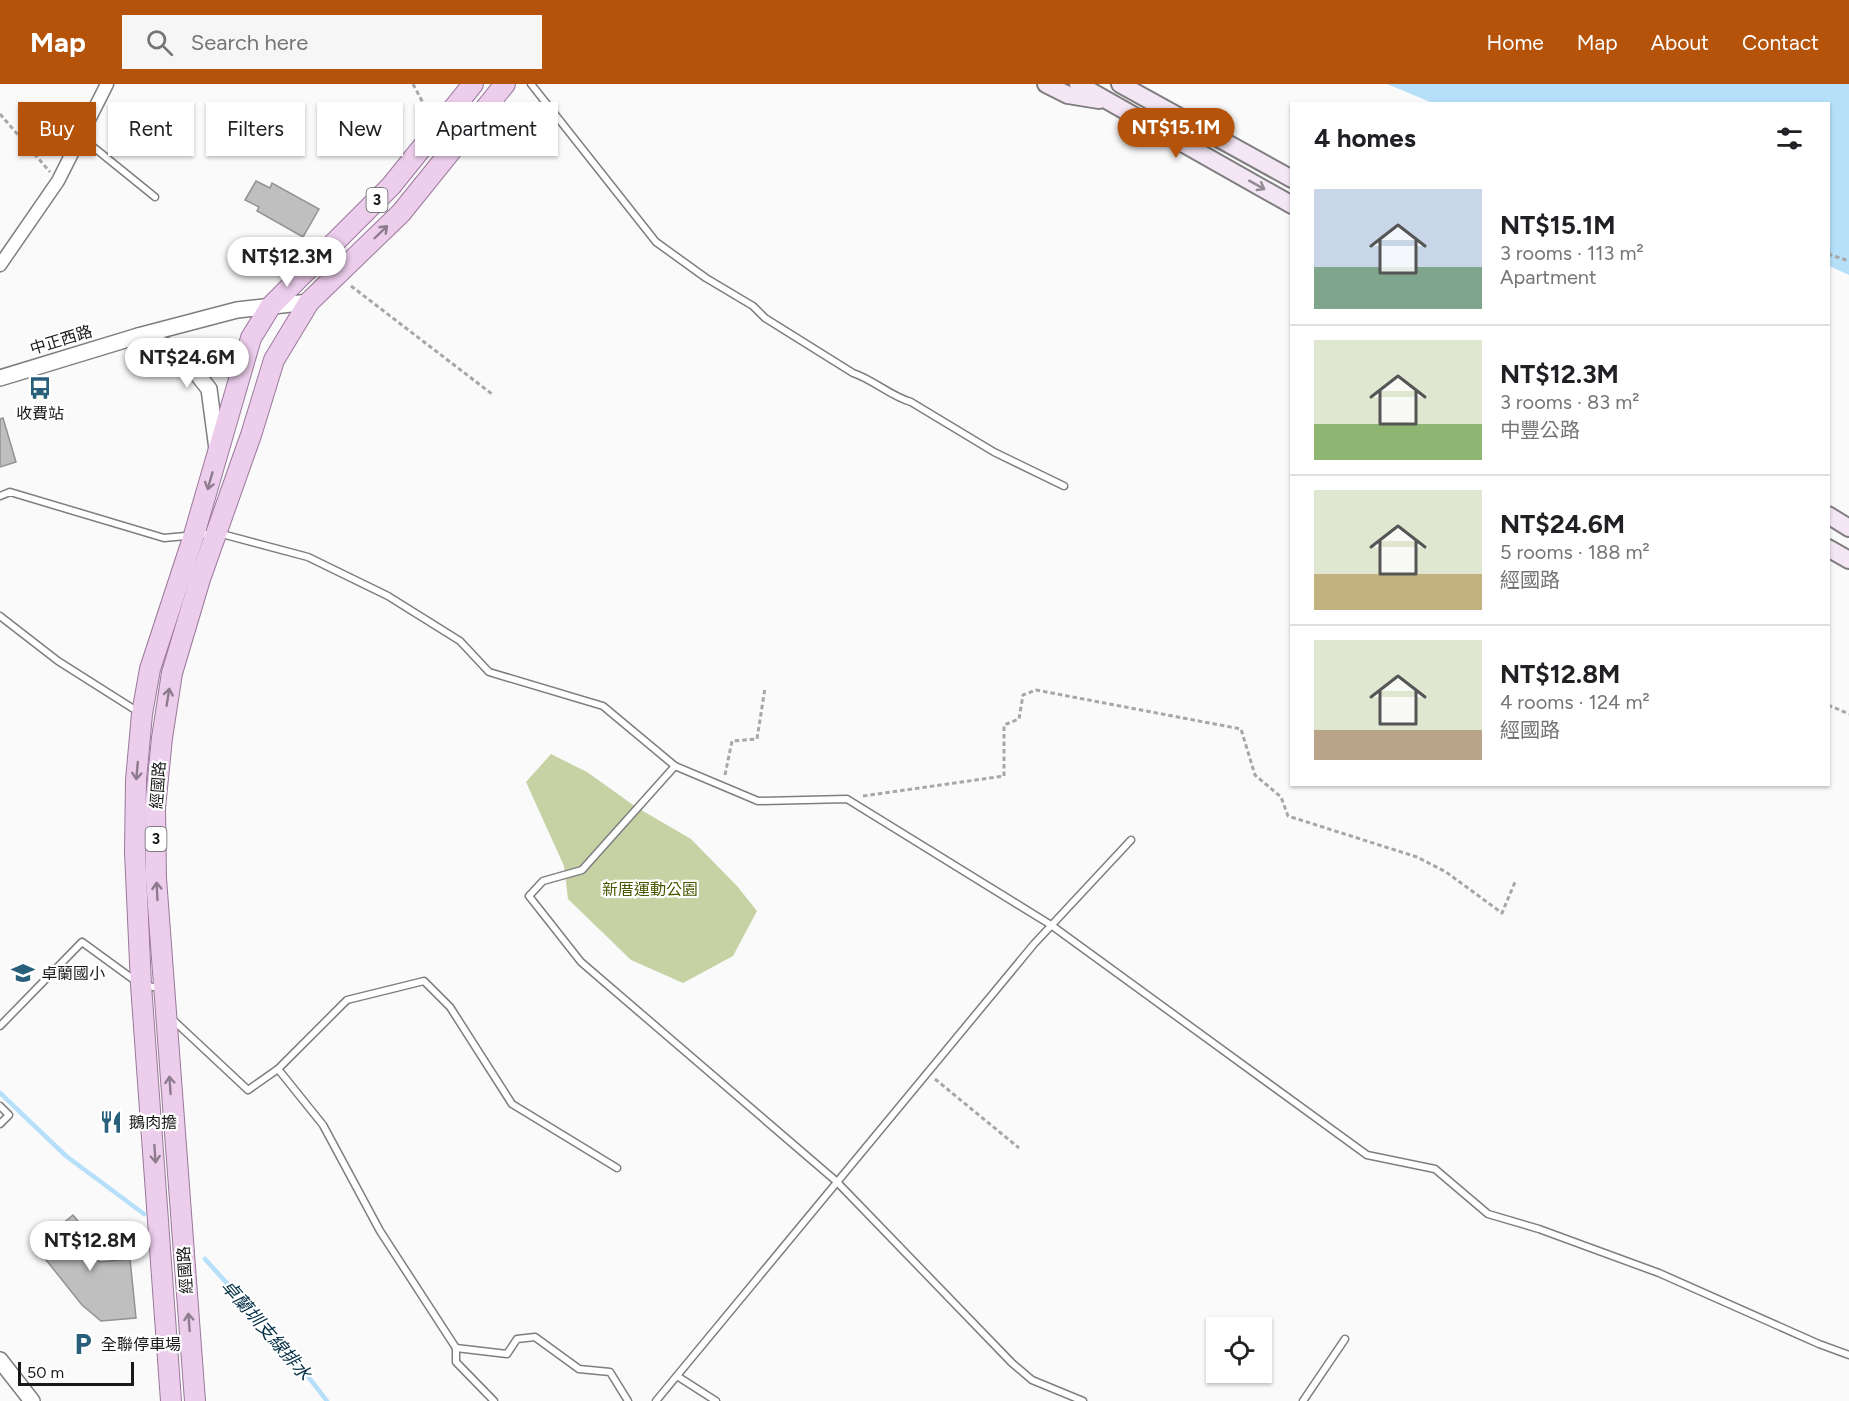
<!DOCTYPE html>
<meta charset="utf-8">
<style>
:root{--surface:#fff;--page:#f6f6f6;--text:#202124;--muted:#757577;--line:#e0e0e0;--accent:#b45309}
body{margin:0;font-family:Figtree,"Noto Sans TC",sans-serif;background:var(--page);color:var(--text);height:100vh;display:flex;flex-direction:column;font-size:22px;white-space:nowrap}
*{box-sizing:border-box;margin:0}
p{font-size:20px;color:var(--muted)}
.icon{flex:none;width:33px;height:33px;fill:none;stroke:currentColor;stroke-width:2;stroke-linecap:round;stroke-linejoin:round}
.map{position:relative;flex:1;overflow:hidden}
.side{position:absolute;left:1290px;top:18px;width:540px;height:684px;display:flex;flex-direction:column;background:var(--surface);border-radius:0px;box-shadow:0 2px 4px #0004}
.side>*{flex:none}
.guide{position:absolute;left:18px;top:18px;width:570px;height:54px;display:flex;gap:12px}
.tools{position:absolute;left:1206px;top:1233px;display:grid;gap:12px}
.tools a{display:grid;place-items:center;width:66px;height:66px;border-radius:0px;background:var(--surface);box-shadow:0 2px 4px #0004;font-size:30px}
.scale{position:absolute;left:18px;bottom:15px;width:116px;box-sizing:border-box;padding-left:6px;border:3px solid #191919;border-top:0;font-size:16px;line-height:21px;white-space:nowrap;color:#191919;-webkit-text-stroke:4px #fff;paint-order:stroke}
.price{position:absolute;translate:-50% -51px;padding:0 14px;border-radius:21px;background:#fff;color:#222;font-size:20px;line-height:39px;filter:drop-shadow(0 2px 3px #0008)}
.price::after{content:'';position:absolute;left:50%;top:36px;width:18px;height:14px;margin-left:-9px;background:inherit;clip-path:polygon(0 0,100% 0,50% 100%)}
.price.selected{background:var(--accent);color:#fff}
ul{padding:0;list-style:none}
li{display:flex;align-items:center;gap:18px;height:150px;padding:0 24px}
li+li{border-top:2px solid var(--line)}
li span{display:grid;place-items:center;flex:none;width:168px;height:120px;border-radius:0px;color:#555}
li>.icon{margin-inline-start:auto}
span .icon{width:72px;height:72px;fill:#fffc;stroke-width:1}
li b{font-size:26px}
h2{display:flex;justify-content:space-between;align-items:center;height:72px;padding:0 24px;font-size:26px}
.pill{padding:0 21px;border-radius:0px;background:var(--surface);box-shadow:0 2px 4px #0004;font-size:21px;line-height:54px}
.pill.selected{background:var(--accent);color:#fff}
header{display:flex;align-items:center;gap:36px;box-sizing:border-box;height:84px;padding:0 30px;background:var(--accent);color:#fff}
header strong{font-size:28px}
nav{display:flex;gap:33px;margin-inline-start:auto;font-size:21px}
.search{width:420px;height:54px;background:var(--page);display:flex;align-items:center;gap:15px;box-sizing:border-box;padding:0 21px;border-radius:0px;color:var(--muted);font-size:22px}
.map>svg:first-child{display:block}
.green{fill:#c7d2a4}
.water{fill:#b6dff9}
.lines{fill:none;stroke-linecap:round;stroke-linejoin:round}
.stream{stroke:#b6dff9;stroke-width:4.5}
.building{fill:#bfbfc0;stroke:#929293;stroke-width:1.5}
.service-casing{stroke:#7e7e7f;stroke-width:9}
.minor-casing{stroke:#7e7e7f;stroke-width:15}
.tertiary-casing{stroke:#7e7e7f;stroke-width:18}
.secondary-casing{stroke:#7e7e7f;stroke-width:20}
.primary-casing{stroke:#9a789a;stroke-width:22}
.path{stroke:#a7a7a7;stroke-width:3;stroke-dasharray:4.5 3;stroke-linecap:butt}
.service{stroke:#fff;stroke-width:6}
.minor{stroke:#fff;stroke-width:12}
.tertiary{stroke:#fff;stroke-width:15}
.secondary{stroke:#f5e6f5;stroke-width:16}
.primary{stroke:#eccdec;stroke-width:20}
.oneway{stroke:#928a92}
.oneway2{stroke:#8d7c8d}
.labels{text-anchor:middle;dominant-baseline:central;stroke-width:4.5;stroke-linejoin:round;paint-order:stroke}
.shield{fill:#fff;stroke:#5e5e5e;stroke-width:1.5}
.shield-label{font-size:15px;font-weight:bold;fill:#191919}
.street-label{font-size:16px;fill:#191919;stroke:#fff}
.poi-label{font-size:16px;fill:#191919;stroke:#fff;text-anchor:start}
.park-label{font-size:16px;fill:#4a5600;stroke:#fff}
.water-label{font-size:18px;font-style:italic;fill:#043046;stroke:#fff}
</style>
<header>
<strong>Map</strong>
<div class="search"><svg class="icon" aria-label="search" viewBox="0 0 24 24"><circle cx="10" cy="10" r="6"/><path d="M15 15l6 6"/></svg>Search here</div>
<nav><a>Home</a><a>Map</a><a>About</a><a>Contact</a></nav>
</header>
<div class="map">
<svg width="1849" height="1317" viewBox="0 0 1849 1317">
<rect width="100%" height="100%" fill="#fafafb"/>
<polygon class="green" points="551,670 587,688 636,723 691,755 737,802 757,827 733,872 683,899 631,876 568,815 564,782 526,698"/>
<polygon class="water" points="1387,0 1849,0 1849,191 1829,182 1828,20 1435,20"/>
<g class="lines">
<g class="stream">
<polyline points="0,1009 66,1072 144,1130"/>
<polyline points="205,1175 289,1268 327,1317"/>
</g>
</g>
<g class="building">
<polygon points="256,97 270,104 272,99 319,125 303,153 257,127 259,123 245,116"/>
<polygon points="3,334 16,378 0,383 0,335"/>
<polygon points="73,1131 96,1159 99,1178 130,1175 136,1234 101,1237 82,1221 35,1162"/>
</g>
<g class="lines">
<g class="service-casing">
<g id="service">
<path d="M 531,0 L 656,158 L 706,194 L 753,222 L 765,234 L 853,289 C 874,296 890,312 911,318 L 994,368 L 1064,402"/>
<polyline points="81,53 155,113"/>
<polyline points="0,412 10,408 164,454 218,449 308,473 388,512 460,557 489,588 603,622 675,682 758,717 847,715 1051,841 1367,1071 1435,1085 1488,1130 1539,1145 1659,1189 1819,1260 1849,1271"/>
<polyline points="0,532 58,577 140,629"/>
<polyline points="675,682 582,786 543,797 529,812 581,878 836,1097 1012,1279 1032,1296 1083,1317"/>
<polyline points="172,935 248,1006 278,985 347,916 424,897 450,923 512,1020 617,1084"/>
<polyline points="0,942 82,858 141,901 160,904"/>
<polyline points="278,985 323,1041 380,1147 456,1264 507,1270 517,1255 535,1253 579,1285 610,1288 628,1317"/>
<polyline points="0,1022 9,1031 0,1040"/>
<polyline points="456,1264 456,1278 494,1317"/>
<polyline points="677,1292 716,1317"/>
<polyline points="656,1317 1034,860 1131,756"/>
<polyline points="1303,1317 1345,1255"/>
</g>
</g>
<g class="minor-casing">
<polyline id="minor" points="0,181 58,97 107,0"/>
</g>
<g class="tertiary-casing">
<g id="tertiary">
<polyline points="138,252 178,266 209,305 217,365"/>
<polyline points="0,294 138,252 237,226 309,218"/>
<polyline points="0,1276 32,1317"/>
</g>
</g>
<g class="secondary-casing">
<g id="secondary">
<polyline points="1046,0 1068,11 1099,16"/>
<polyline points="1078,0 1292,121"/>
<polyline points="1120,0 1292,95"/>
<polyline points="1828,431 1849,444"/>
<polyline points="1828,464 1849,476"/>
</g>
</g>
<g class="primary-casing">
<g id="primary">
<polyline points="171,1317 141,901 135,768 136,696 142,630 150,585 194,451 251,254 270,223 391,102 473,0"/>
<polyline points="195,1317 156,794 155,724 162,654 172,589 200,495 251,351 274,276 309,218 401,129 505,0"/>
</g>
</g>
<g class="path">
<polyline points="413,0 429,30"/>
<polyline points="0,30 50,88"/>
<polyline points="1828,170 1849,177"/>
<polyline points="351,202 492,310"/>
<polyline points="1828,621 1849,630"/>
<polyline points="725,691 732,657 757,655 765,604"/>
<polyline points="863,712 1004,692 1004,641 1019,635 1023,611 1036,606 1241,645 1255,691 1281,713 1288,732 1417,773 1446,788 1502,829 1515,798"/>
<polyline points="935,995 1019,1064"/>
</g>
<use href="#service" class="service"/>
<use href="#minor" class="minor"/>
<use href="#tertiary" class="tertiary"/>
<use href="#secondary" class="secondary"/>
<use href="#primary" class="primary"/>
</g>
<defs><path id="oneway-shaft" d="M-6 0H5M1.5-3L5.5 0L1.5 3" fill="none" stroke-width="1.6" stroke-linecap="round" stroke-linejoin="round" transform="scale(1.5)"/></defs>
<use class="oneway" href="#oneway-shaft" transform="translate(1257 101) rotate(29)"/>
<g class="oneway2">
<use href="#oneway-shaft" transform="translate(381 148) rotate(-44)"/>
<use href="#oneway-shaft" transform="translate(210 397) rotate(106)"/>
<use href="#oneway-shaft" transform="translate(168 613) rotate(-81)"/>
<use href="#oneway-shaft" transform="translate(137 687) rotate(95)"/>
<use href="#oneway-shaft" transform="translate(157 807) rotate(-93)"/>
<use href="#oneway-shaft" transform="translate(170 1001) rotate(-94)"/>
<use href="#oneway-shaft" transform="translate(155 1070) rotate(86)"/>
<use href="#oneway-shaft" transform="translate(189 1238) rotate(-94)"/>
</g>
<defs>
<g id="bus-bare" transform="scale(1.8)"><path d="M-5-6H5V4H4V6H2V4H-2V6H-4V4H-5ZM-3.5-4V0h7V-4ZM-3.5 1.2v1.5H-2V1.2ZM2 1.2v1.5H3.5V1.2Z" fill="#285f7a" stroke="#fff" stroke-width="2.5" paint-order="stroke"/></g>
<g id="school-bare" transform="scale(1.8)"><path d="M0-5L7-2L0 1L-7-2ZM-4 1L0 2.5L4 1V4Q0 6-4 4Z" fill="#285f7a" stroke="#fff" stroke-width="2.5" paint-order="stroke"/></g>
<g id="restaurant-bare" transform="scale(1.8)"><path d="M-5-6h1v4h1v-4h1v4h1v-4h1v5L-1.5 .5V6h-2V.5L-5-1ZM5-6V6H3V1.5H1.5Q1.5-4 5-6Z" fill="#285f7a" stroke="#fff" stroke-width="2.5" paint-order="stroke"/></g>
<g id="parking-bare" transform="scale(1.8)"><path d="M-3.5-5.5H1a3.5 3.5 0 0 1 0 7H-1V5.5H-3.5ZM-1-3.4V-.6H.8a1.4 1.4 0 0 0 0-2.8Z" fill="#285f7a" stroke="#fff" stroke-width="2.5" paint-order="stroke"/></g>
</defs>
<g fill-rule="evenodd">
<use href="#bus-bare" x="40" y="304"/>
<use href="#school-bare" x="23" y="889"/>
<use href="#restaurant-bare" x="111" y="1038"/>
<use href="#parking-bare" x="83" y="1260"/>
</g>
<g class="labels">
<g class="shield">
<rect x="366.5" y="104" width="21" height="24" rx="4.5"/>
<rect x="145.5" y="743" width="21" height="24" rx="4.5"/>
</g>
<g class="shield-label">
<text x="377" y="116">3</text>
<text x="156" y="755">3</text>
</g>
<g class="street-label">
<text transform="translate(61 256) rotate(-17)">中正西路</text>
<text transform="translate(158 701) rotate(-86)">經國路</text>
<text transform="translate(185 1186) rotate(-94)">經國路</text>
</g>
<g class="poi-label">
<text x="40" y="329" text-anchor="middle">收費站</text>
<text x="41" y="889">卓蘭國小</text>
<text x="129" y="1038">鵝肉擔</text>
<text x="101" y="1260">全聯停車場</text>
</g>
<g class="park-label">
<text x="650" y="805">新厝運動公園</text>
</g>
<g class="water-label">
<text transform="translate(266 1246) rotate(49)">卓蘭圳支線排水</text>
</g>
</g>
</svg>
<div class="tools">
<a><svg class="icon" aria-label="locate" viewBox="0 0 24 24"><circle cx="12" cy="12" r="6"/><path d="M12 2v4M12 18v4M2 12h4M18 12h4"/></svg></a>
</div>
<div class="scale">50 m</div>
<b class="price selected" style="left:1176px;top:75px">NT$15.1M</b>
<b class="price" style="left:287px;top:204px">NT$12.3M</b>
<b class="price" style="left:187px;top:305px">NT$24.6M</b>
<b class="price" style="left:90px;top:1188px">NT$12.8M</b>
<div class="guide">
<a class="pill selected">Buy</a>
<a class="pill">Rent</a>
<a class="pill">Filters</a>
<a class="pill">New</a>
<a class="pill">Apartment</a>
</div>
<section class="side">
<h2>4 homes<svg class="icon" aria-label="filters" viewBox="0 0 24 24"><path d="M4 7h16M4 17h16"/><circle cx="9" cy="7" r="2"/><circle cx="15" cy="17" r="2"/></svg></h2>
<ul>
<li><span style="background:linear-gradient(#c9d6e8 65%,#7fa58c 0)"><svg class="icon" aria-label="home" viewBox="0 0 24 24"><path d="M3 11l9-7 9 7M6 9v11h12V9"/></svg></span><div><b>NT$15.1M</b><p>3 rooms · 113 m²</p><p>Apartment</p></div></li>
<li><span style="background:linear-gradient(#dfe7d0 70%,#8fb573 0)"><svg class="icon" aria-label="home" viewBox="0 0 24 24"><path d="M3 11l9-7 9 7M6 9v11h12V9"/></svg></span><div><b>NT$12.3M</b><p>3 rooms · 83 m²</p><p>中豐公路</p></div></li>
<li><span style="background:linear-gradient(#dfe7d0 70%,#c2b280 0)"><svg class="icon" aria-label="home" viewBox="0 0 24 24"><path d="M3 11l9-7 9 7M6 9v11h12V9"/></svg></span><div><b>NT$24.6M</b><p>5 rooms · 188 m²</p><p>經國路</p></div></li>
<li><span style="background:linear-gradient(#dfe7d0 75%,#b9a48a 0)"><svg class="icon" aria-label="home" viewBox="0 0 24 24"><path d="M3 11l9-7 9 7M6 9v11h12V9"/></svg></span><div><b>NT$12.8M</b><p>4 rooms · 124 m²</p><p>經國路</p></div></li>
</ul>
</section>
</div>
